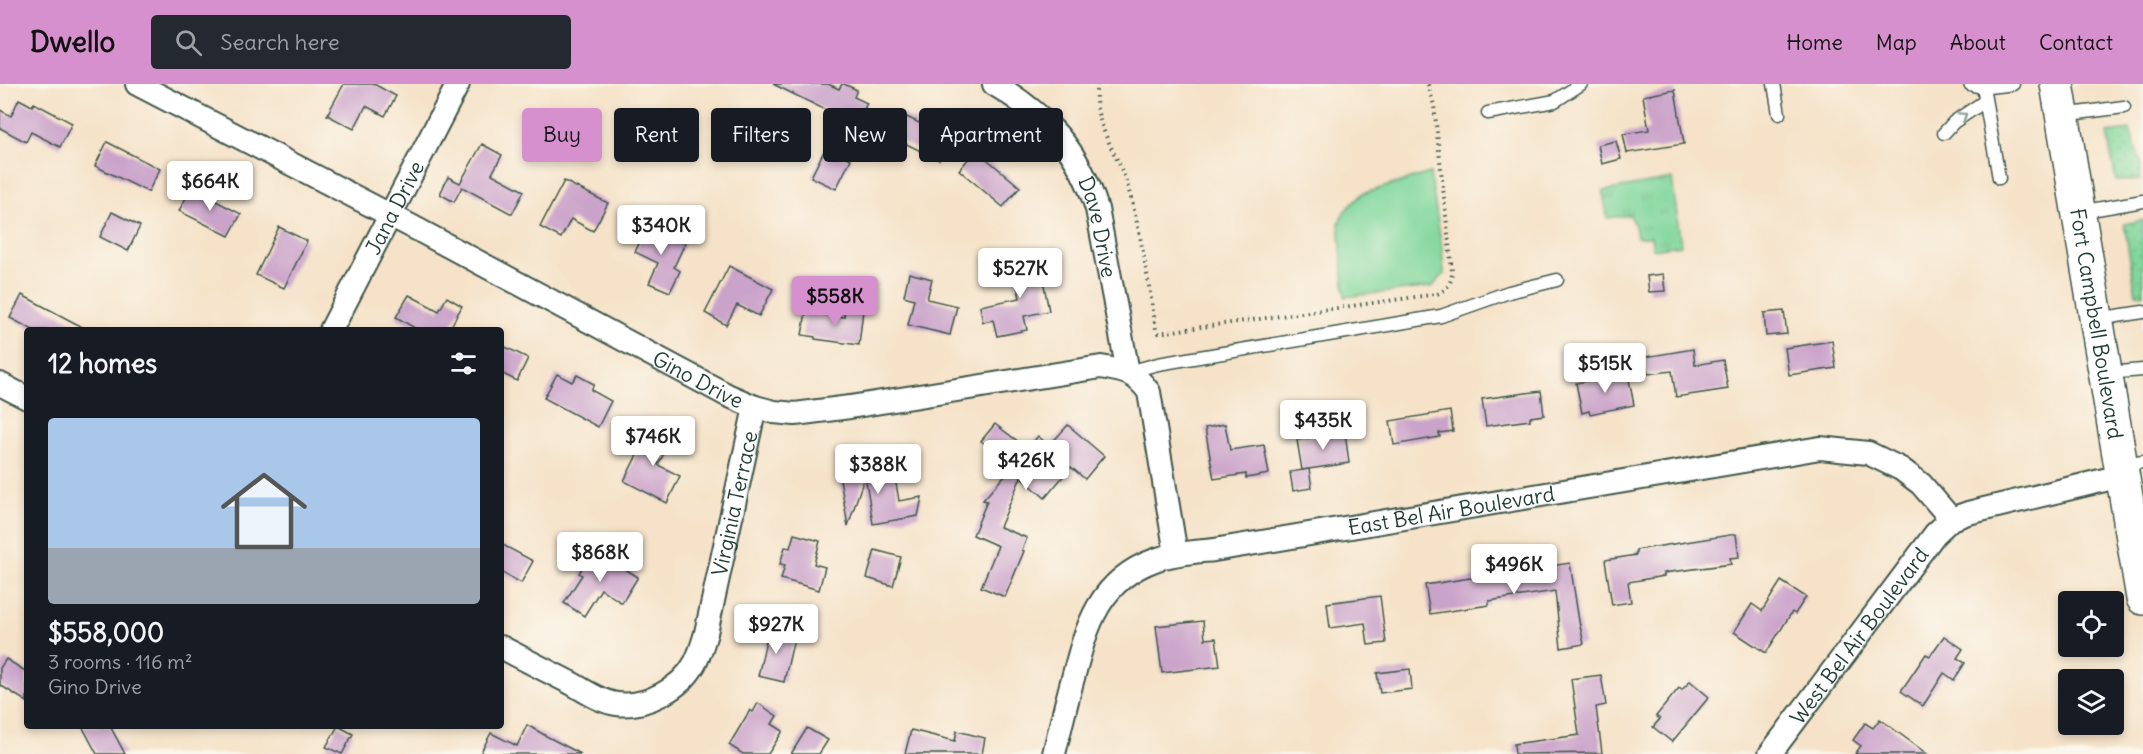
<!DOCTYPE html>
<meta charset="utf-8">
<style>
:root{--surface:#171b24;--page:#242831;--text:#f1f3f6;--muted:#9ea1a6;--line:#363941;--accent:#d690ce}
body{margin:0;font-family:Delius,sans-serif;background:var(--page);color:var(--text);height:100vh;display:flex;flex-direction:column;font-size:22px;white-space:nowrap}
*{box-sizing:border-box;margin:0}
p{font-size:20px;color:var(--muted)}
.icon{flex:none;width:33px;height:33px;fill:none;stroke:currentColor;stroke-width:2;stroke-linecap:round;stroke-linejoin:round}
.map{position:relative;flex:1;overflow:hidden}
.details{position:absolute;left:24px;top:243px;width:480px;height:402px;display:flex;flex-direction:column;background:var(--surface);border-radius:6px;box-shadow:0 3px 9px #0003}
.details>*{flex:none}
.guide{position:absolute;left:522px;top:24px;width:570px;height:54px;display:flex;gap:12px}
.tools{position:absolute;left:2058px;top:507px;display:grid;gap:12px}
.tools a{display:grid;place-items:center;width:66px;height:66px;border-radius:6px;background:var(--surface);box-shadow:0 3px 9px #0003;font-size:30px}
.price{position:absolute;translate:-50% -51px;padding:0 14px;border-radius:6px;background:#fff;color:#222;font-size:20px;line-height:39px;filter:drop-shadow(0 2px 3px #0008)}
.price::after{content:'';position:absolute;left:50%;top:36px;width:18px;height:14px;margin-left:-9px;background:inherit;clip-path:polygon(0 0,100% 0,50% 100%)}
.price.active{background:var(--accent);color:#111}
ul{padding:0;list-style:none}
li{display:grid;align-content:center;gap:12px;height:318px;padding:0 24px}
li+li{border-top:2px solid var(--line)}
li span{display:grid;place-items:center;height:186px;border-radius:6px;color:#555}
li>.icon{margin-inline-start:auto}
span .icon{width:108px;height:108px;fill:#fffc;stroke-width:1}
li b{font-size:26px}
h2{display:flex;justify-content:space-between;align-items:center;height:72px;padding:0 24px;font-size:26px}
.pill{padding:0 21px;border-radius:6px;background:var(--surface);box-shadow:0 3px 9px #0003;font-size:21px;line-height:54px}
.pill.active{background:var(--accent);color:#111}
header{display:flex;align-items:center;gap:36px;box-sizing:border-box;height:84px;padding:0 30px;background:var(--accent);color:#111}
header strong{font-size:28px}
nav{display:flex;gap:33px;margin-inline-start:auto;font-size:21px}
.search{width:420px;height:54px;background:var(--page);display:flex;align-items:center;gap:15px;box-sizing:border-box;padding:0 21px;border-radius:6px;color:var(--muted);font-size:22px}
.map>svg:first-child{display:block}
.grass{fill:url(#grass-dots);stroke:#508a68;stroke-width:1.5}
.park{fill:url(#park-tufts);stroke:#508a68;stroke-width:1.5}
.pitch{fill:#81d79b;stroke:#508a68;stroke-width:1.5}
.building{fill:#caa3ca}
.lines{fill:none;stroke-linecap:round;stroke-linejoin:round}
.lane-casing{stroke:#3f564a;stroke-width:15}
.street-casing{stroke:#3f564a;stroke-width:26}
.highway-casing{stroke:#3f564a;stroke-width:36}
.path{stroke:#3f564a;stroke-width:4;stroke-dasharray:1.5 4.5;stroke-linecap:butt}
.lane{stroke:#fff;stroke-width:12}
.street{stroke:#fff;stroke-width:22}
.highway{stroke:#fff;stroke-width:33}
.oneway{stroke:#8f9e9a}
.labels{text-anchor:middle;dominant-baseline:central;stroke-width:4.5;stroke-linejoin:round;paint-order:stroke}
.street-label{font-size:21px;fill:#1f3d34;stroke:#fbf7ec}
</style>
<header>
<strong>Dwello</strong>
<div class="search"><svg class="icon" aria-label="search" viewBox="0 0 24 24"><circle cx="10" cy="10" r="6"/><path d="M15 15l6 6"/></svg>Search here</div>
<nav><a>Home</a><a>Map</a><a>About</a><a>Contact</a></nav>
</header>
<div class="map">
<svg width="2143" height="670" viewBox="0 0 2143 670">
<defs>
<pattern id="grass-dots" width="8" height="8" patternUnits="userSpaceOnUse" patternTransform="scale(1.5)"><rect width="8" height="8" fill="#81d79b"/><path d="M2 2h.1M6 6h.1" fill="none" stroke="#6fb986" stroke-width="1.8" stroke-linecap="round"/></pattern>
<pattern id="park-tufts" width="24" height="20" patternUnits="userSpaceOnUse" patternTransform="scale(1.5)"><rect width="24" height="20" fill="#81d79b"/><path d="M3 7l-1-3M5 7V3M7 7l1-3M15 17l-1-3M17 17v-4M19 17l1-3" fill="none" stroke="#6fb986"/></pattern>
</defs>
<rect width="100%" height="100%" fill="#fbf7ec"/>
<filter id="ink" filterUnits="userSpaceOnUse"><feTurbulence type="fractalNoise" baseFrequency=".0167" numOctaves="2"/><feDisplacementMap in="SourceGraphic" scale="12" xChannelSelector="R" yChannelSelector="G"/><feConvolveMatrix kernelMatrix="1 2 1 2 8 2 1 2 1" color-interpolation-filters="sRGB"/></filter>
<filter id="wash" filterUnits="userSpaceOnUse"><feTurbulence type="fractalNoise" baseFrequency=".008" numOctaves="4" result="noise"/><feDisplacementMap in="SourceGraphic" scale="24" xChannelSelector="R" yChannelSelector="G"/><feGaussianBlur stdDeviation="1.35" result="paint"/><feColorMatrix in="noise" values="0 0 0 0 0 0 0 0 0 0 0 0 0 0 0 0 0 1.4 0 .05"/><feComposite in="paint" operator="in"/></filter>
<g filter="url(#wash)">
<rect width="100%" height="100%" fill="#f5e2c8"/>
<g class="grass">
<polygon points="2130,46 2141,80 2140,96 2116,97 2107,49"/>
<polygon points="2143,136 2143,211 2136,210 2124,140"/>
</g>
<polygon class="park" points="1672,95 1681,161 1653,165 1651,153 1637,153 1635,141 1630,131 1607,134 1603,107"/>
<polygon class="pitch" points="1430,89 1442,164 1444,190 1432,203 1345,213 1339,139 1344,128 1362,110"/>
<g id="blocks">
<g class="building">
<polygon points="344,0 374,0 396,12 385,32 366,22 354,45 327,31"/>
<polygon points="773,0 828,0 839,5 842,0 844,0 857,6 854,13 867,19 856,41"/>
<polygon points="1675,6 1684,60 1627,69 1623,50 1649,46 1643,12"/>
<polygon points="19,15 32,22 34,19 72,39 60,63 31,48 26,58 0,44 0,26 11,32"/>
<polygon points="900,30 950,53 939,76 890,52"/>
<polygon points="1616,57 1621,75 1602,80 1598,61"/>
<polygon points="107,58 160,85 148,108 95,82"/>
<polygon points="482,60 502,71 492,90 524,107 512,130 462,103 454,118 440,110 448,93 460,99"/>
<polygon points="826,63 851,75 836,105 811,93"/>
<polygon points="976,66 1020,103 1003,123 959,86"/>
<polygon points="564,97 608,119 593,147 571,135 561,154 540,143"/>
<polygon points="191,104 241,130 229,152 179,127"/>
<polygon points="112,128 140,142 128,167 100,153"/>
<polygon points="648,141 685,159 674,183 680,187 670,208 649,199 658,179 635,168"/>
<polygon points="279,143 307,157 284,204 256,191"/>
<polygon points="1038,170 1049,227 1024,232 1027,246 997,252 993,236 983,238 980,222 1020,214 1012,175"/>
<polygon points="729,182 773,205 759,232 737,221 726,241 705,229"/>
<polygon points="909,189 932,195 927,215 957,222 950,251 908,241 914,215 904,212"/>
<polygon points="1663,190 1665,207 1649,208 1647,192"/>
<polygon points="22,211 88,246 33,246 10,234"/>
<polygon points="409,211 439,227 447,213 462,222 449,246 418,246 396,233"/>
<polygon points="845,224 863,226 859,261 815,255 815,253 802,251 806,228 844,233"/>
<polygon points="1784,227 1787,250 1766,252 1764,229"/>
<polygon points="1832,257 1836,284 1789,291 1785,264"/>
<polygon points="501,261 528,274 517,297 501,289"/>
<polygon points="1693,265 1695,281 1723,276 1728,305 1676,313 1672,287 1648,290 1645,273"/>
<polygon points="557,290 572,298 577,291 594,300 591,306 611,317 598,343 544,314"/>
<polygon points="1628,290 1634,321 1590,330 1589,327 1582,329 1576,299"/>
<polygon points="1541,307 1544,331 1530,333 1530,336 1486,342 1482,315"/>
<polygon points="1450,327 1453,347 1439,349 1440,353 1394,361 1390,337"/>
<polygon points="995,340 1028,365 1038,352 1049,362 1068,341 1104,372 1085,395 1071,383 1045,414 1021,393 1000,443 1027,454 1022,466 1024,467 1005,513 981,503 998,462 973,451 987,417 983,416 1013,382 981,357"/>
<polygon points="1225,340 1230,366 1264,361 1269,390 1246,394 1246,390 1214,395 1205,344"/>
<polygon points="652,341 673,352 658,381 680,392 667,419 624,397"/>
<polygon points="1345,348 1349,379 1302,386 1297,356"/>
<polygon points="880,382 880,385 893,382 899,417 922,413 918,432 873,440 865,391 848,442 839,389"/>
<polygon points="1309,385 1312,404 1293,407 1290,388"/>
<polygon points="794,450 820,457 814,480 825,483 819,506 781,495 785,481 780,480 785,463 790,464"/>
<polygon points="1736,450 1739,473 1730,474 1731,480 1664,489 1664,492 1628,498 1631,518 1612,521 1605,476 1636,471 1636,466"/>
<polygon points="501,460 533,477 521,499 501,488"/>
<polygon points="875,466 901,473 893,502 867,494"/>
<polygon points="601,470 638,493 622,519 601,505 584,532 564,519 582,491 579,489 589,473 597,477"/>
<polygon points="1570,479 1579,537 1584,560 1561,564 1555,507 1489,517 1489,521 1430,530 1425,501"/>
<polygon points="1781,497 1806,513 1795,530 1792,528 1766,569 1734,548 1752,520 1762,527"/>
<polygon points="1380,512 1386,559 1368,561 1365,539 1330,544 1327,519"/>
<polygon points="1203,537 1205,555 1216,554 1220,582 1162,589 1156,542"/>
<polygon points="769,544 795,550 784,598 758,592"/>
<polygon points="1944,552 1963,565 1957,574 1965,579 1954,596 1944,589 1923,622 1901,607 1926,570 1930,572"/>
<polygon points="6,575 27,588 27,618 0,601 0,584"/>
<polygon points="1410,585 1412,605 1380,609 1377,589"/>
<polygon points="1601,591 1606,621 1596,623 1602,669 1515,670 1514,660 1579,651 1571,595"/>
<polygon points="1690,597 1709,613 1672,658 1653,643 1660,635 1656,632 1679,604 1682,606"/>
<polygon points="758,619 777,632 772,640 783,647 768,670 743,670 729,661 750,626 753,628"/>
<polygon points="1880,635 1927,670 1855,670 1861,662 1853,656 1865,639 1873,644"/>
<polygon points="527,641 548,653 581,670 480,670 491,649 517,662"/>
<polygon points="82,642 110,642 125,670 97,670"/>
<polygon points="338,642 353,650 342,670 326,663"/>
<polygon points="807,644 828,656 819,670 791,670"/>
<polygon points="911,646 955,657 957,647 985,654 982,670 905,670"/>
</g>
</g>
</g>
<g filter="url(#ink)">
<use href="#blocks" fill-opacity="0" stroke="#3f564a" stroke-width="1.5"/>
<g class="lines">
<g class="lane-casing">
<g id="lane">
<polyline points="1774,0 1779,30"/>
<path d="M 1970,0 C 1984,5 1999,2 2013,0"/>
<polyline points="1983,3 1999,94"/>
<polyline points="1488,29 1555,17 1581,0"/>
<polyline points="2062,31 2124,23"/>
<polyline points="1944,49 1954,38 1985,17"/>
<polyline points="2079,128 2143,117"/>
<polyline points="2097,235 2143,228"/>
<polyline points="1128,288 1158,280 1441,232 1509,208 1557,196"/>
<polyline points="2105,289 2143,286"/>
<polyline points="2121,381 2143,378"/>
</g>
</g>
<g class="street-casing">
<g id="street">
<path id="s1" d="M 137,0 L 411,142 L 727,311 L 755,323 L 774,328 L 795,330 L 850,323 L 1101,283 C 1124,287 1135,288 1149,308 L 1176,470"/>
<path id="s2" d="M 994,0 C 1046,31 1079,66 1097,125 L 1128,288"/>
<path id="s3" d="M 331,246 L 458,0"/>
<polyline points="0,300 27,314"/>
<path id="s4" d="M 501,563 C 524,575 547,587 571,599 C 585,607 601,618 617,620 C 645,624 682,604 695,579 C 700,570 703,559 706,549 L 755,323"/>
<path id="s5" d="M 1054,670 C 1060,645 1066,619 1073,594 C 1087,541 1099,496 1155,476 C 1174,469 1195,468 1214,466 L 1820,364 L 1868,369 L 1901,385 L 1921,400 L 1951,435"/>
<path id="s6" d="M 1770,670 L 1935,450 L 1951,435 L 1968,429 L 2121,392"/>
</g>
</g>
<g class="highway-casing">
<g id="highway">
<path id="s7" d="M 2057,0 L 2143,514"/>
</g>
</g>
<path class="path" d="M 1097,0 C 1090,35 1117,68 1127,100 C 1141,147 1148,197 1156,245 L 1159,249 L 1437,210 C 1447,206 1452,199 1452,187 L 1434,21 L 1428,0"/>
<use href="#lane" class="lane"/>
<use href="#street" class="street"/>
<use href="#highway" class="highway"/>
</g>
<defs><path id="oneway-chevron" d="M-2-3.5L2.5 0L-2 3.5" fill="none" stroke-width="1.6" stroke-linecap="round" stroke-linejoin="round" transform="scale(1.5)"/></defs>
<use class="oneway" href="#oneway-chevron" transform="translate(1963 32) rotate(-34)"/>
</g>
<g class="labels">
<g class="street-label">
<text stroke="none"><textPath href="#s3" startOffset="138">Jana Drive</textPath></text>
<text stroke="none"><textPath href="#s2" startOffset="184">Dave Drive</textPath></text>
<text stroke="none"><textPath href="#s7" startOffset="243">Fort Campbell Boulevard</textPath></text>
<text stroke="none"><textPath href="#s1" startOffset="634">Gino Drive</textPath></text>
<text stroke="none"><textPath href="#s4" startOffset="387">Virginia Terrace</textPath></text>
<text stroke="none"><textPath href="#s5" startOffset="530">East Bel Air Boulevard</textPath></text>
<text stroke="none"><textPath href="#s6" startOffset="148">West Bel Air Boulevard</textPath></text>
</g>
</g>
</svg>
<div class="tools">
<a><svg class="icon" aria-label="locate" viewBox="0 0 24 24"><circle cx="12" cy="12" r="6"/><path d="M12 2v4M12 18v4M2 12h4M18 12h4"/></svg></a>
<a><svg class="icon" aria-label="layers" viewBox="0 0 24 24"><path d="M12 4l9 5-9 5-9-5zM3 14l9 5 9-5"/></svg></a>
</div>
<b class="price" style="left:210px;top:128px">$664K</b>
<b class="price" style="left:661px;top:172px">$340K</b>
<b class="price" style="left:1020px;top:215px">$527K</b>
<b class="price active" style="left:835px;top:243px">$558K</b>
<b class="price" style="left:1605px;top:310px">$515K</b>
<b class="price" style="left:1323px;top:367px">$435K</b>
<b class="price" style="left:653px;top:383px">$746K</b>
<b class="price" style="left:1026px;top:407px">$426K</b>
<b class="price" style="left:878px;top:411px">$388K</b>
<b class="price" style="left:600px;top:499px">$868K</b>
<b class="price" style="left:1514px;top:511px">$496K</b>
<b class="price" style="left:776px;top:571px">$927K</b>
<div class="guide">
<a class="pill active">Buy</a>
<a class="pill">Rent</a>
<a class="pill">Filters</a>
<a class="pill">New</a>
<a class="pill">Apartment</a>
</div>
<section class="details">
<h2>12 homes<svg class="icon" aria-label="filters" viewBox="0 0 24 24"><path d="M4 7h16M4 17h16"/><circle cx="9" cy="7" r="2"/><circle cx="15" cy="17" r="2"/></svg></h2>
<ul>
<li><span style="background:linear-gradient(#a9c7e8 70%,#9aa5b1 0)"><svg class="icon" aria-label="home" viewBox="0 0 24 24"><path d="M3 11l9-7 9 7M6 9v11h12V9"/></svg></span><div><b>$558,000</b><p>3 rooms · 116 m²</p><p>Gino Drive</p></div></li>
</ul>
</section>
</div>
